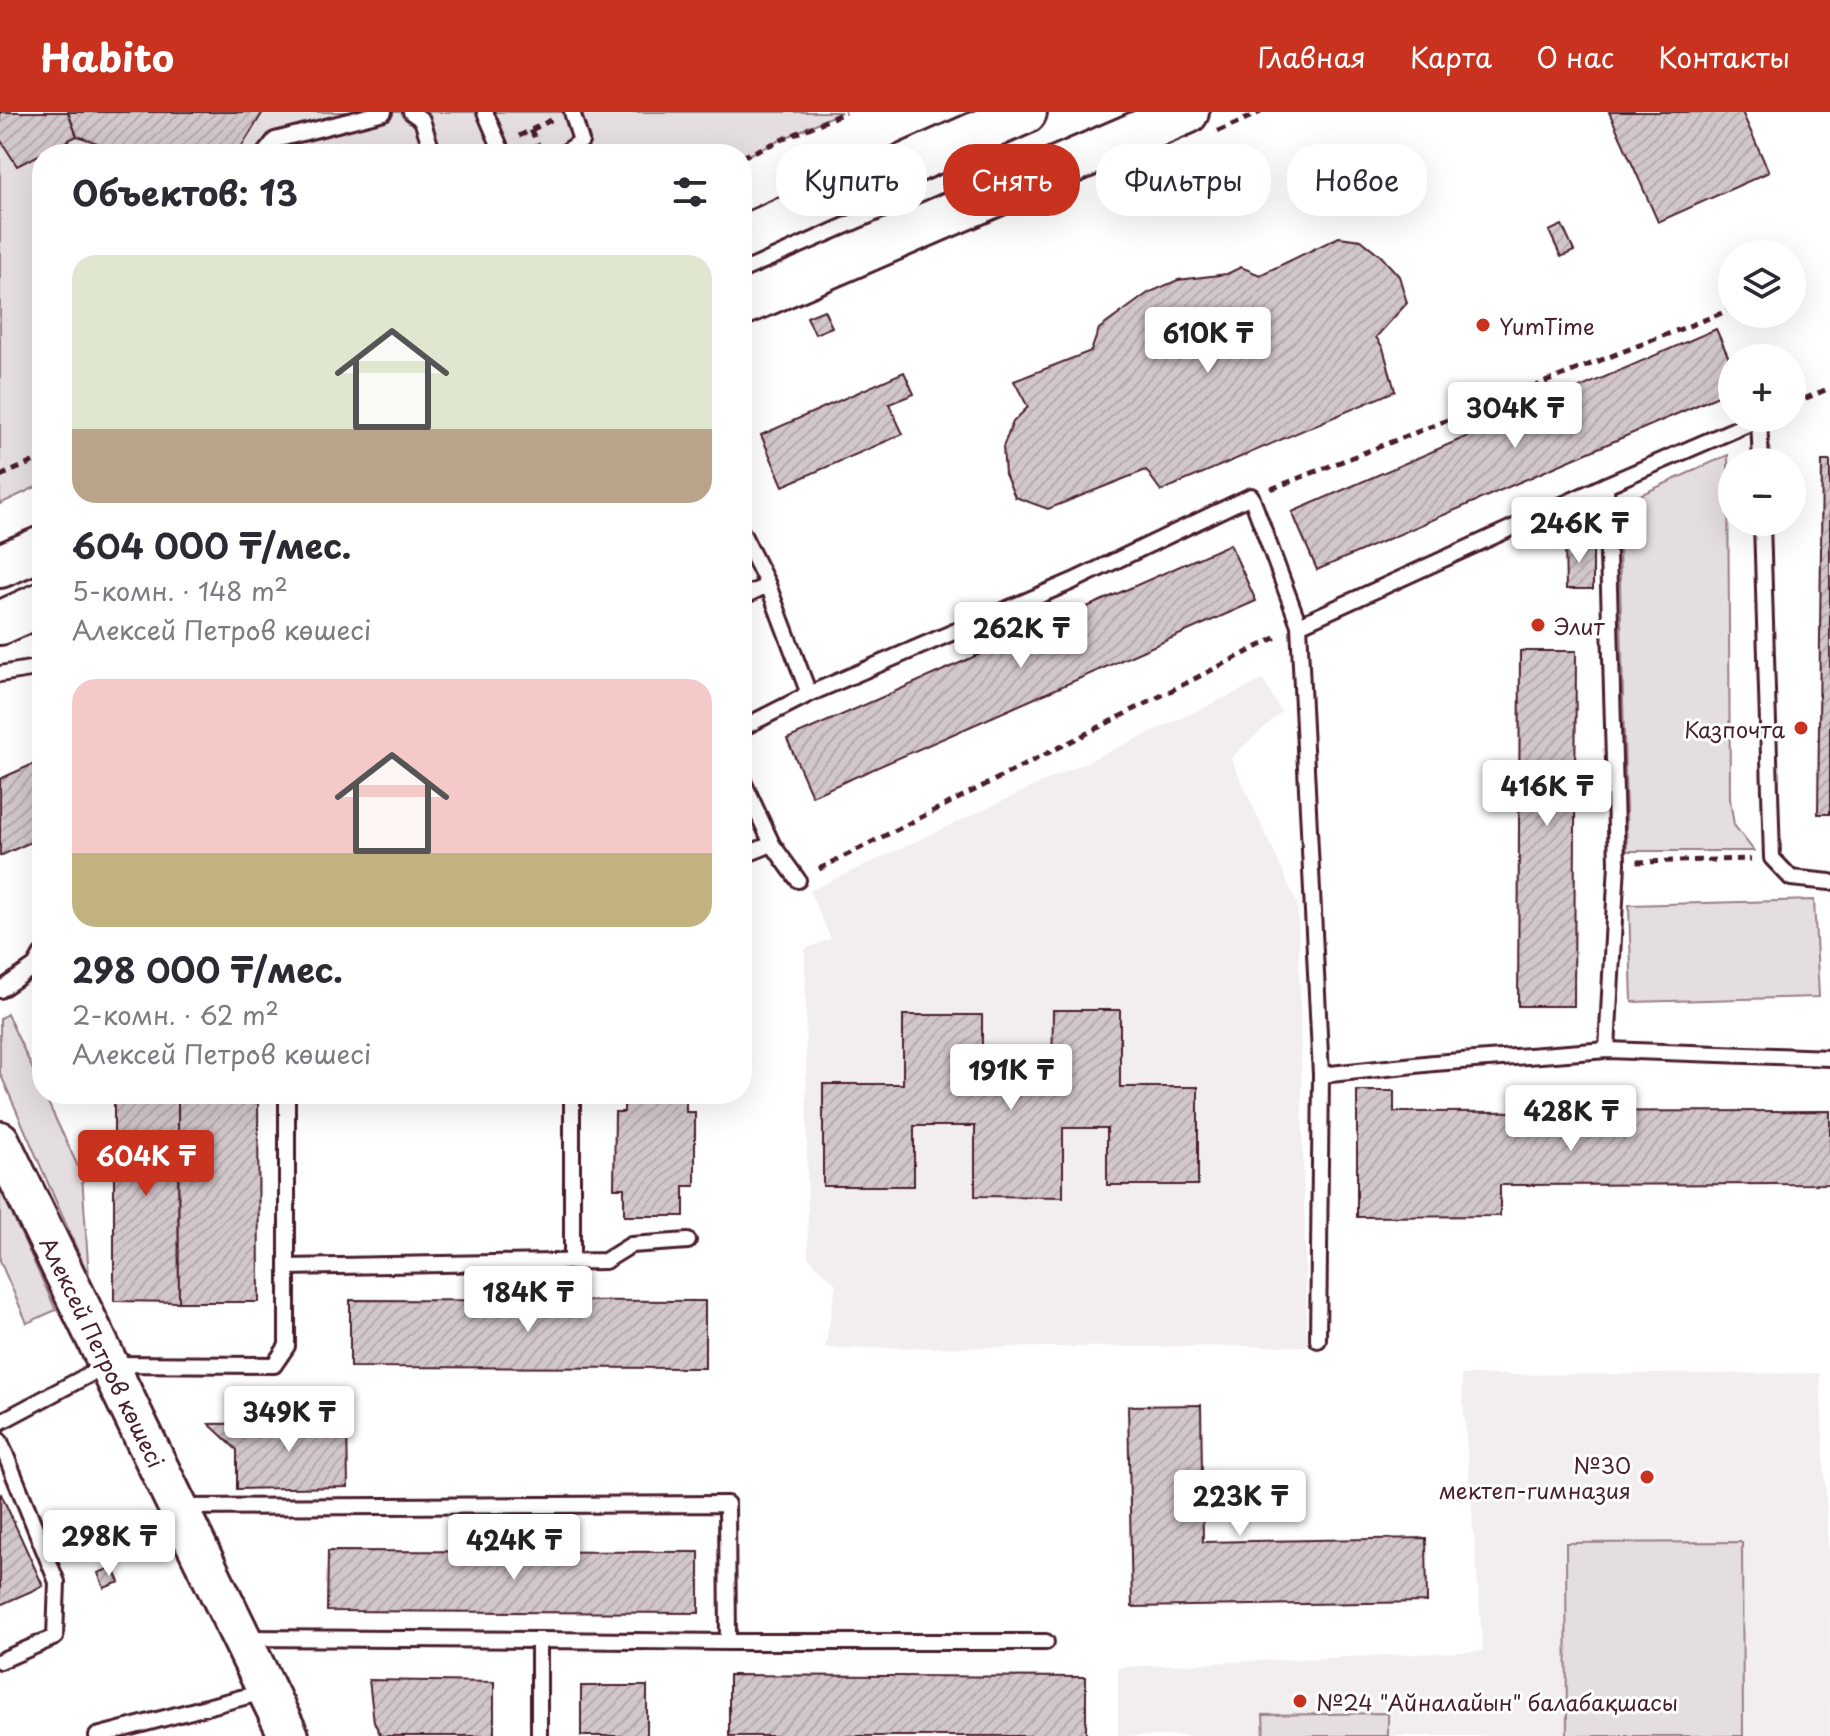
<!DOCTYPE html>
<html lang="ru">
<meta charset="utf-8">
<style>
:root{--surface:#fff;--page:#f2f2f3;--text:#2b2b33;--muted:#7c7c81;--accent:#c8321e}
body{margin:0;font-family:"Playpen Sans",sans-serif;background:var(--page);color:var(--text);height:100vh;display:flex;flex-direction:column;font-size:30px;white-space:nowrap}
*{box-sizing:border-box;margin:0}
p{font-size:26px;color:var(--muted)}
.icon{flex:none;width:44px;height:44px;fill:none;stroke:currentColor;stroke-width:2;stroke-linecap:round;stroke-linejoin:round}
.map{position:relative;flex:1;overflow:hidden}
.details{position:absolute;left:32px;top:32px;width:720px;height:960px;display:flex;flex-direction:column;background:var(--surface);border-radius:32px;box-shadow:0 8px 32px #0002}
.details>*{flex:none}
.top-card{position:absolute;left:776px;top:32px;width:760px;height:72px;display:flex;gap:16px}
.controls{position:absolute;left:1718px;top:128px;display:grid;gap:16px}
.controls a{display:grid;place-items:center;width:88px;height:88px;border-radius:50%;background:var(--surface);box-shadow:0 8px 32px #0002;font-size:40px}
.price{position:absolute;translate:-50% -68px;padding:0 18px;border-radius:8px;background:#fff;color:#222;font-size:26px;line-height:52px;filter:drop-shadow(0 2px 4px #0008)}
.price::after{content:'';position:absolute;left:50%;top:48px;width:24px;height:18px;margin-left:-12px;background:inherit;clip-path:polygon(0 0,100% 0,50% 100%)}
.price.current{background:var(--accent);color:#fff}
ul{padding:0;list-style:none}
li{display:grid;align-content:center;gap:16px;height:424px;padding:0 40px}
li span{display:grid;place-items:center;height:248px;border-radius:24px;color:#555}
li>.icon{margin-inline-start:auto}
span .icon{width:144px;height:144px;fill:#fffc;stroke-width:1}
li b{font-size:34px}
h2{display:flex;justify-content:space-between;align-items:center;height:96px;padding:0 40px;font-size:34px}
.chip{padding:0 28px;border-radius:32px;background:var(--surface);box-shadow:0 8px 32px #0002;font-size:28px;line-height:72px}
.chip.current{background:var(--accent);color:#fff}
header{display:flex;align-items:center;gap:48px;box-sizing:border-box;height:112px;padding:0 40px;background:var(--accent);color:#fff}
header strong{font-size:38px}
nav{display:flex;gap:44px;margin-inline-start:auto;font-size:28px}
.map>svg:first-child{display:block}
.built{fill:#f2eeef}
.green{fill:#e5dee0;stroke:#987e86;stroke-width:2}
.building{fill:url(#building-hatch);stroke:#4a1f2b;stroke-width:2}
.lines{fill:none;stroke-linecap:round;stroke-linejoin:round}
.service-casing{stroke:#4a1f2b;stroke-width:20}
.tertiary-casing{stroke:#4a1f2b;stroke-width:44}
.secondary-casing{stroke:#4a1f2b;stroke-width:48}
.path{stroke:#4a1f2b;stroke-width:5;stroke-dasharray:8 6;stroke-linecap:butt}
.service{stroke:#fff;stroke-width:14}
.tertiary{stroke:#fff;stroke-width:38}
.secondary{stroke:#fff;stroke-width:42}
.poi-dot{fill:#c8321e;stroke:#fff;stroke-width:3}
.labels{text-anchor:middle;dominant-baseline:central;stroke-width:6;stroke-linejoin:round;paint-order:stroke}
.poi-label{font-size:22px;fill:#4a1f2b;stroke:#fff;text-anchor:start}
.street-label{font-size:22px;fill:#4a1f2b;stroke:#fff}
</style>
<header>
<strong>Habito</strong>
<nav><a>Главная</a><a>Карта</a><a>О нас</a><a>Контакты</a></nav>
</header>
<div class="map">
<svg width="1830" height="1624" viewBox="0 0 1830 1624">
<defs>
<pattern id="building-hatch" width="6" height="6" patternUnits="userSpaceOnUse" patternTransform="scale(2)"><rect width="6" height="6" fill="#d2c7cb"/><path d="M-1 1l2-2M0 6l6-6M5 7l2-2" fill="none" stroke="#b6aaae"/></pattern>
</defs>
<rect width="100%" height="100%" fill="#fff"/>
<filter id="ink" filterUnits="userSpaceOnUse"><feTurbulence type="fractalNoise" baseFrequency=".0125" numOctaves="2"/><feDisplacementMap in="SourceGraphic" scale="16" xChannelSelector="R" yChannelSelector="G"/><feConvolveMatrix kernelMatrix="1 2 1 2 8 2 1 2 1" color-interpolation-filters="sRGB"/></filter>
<g filter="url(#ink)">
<g class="built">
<polygon points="1263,568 1281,600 1231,646 1298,793 1307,1234 825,1236 836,1172 808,1145 805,837 831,827 809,779"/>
<polygon points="1820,1261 1830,1468 1830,1624 1118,1624 1118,1555 1483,1539 1461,1263"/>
</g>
<g class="green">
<polygon points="0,0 841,0 742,46 742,42 42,42 42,372 0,392"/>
<polygon points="1728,343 1730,687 1734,713 1754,739 1627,739 1618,393"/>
<polygon points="1814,788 1819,885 1632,890 1629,793"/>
<polygon points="7,902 42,977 42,982 44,982 82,1063 89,1165 0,961 0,907"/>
<polygon points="0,1076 56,1198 27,1211 0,1149"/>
<polygon points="1742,1430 1743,1624 1567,1624 1566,1431"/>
<polygon points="1388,1601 1388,1624 1264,1624 1263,1603"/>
</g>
<g class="building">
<polygon points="0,0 68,0 77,24 17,54 0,27"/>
<polygon points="68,0 263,0 237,42 129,42 77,24"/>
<polygon points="1609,0 1742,0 1769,60 1658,110"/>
<polygon points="1562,113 1574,139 1561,145 1549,119"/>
<polygon points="1339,125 1361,128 1380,143 1399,164 1407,191 1376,225 1383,236 1395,279 1161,379 1146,358 1048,397 1015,385 1005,362 1003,335 1013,310 1028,295 1014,269 1091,239 1099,217 1148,181 1178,168 1227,162 1241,155 1260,163"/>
<polygon points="824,198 832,215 815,222 807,205"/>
<polygon points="1716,217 1732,253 1732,278 1317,458 1292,400"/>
<polygon points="904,260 914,282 889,292 903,322 783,374 761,323"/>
<polygon points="1822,349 1830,349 1830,702 1818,702"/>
<polygon points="1593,428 1593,477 1566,477 1565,429"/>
<polygon points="1230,432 1256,489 812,684 787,627"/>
<polygon points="1520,539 1576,539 1574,894 1518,894"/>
<polygon points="42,648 42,725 0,744 0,667"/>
<polygon points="1053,898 1120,898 1120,975 1198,975 1198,1073 1107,1073 1107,1016 1063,1016 1063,1085 975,1084 975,1014 914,1014 914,1074 823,1074 823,972 903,972 903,903 982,903 982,975 1052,975"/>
<polygon points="1357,979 1394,979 1394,1000 1830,999 1830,1072 1500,1073 1500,1104 1357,1105"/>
<polygon points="114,982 178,982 179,1190 114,1189"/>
<polygon points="178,982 258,982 259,1190 179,1190"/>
<polygon points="624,982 686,982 686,1000 695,1000 695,1074 684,1074 684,1104 624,1104 624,1076 614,1076 615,1000 624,1000"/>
<polygon points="350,1188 705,1189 705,1256 350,1255"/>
<polygon points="1201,1293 1203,1430 1426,1426 1427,1490 1132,1495 1128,1294"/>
<polygon points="347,1310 348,1375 237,1377 237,1338 209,1312"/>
<polygon points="1,1382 43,1474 0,1493 0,1383"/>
<polygon points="328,1439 699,1440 699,1501 327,1499"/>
<polygon points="113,1455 120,1470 104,1476 98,1461"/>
<polygon points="729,1563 1086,1565 1086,1624 729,1624"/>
<polygon points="369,1568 494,1570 494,1624 381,1624 374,1610"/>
<rect x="581" y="1574" width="66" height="50"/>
</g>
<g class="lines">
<g class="service-casing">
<g id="service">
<polyline points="411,0 422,8 433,42"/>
<polyline points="485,0 503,42"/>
<polyline points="264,42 275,28 384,0"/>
<polyline points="563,42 581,29 572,0"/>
<polyline points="1761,350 1759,307 1606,373 1299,513 1321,963 1434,951 1607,938 1830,946"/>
<polyline points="1606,373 1617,751 1607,938"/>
<polyline points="1762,410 1772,746 1791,766 1830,770"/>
<polyline points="742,421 768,473"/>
<polyline points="742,485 768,473 809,582 1073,469 1251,384 1299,513"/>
<polyline points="0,562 42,555"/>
<polyline points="742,616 809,582"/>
<polyline points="742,667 772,732 798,768"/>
<polyline points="742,744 772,732"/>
<polyline points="0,878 35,854 42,842"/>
<polyline points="572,982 572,1150"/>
<polyline points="287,1155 605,1149 631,1133 688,1129"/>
<polyline points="1318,1228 1321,963"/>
<polyline points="0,1310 109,1252 274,1253 287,1234 287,982"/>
<polyline points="0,1329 57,1470 55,1525 0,1549"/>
<polyline points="183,1395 727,1392 728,1530 539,1528"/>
<polyline points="244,1526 539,1528 539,1624"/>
<polyline points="728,1530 1046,1530"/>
<polyline points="97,1624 267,1579"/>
</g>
</g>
<g class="tertiary-casing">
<polyline id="tertiary" points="0,1029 289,1624"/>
</g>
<g class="secondary-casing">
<g id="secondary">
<polyline points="742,126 1025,0"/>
<polyline points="742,192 1187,0"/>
<polyline points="0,454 42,436"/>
<polyline points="0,511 42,492"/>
</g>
</g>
<g class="path">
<polyline points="531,18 541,39"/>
<polyline points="1218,19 1261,0"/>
<polyline points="519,24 553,7"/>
<polyline points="742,45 846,0"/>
<polyline points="1792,292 1830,276"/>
<polyline points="0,364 42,346"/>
<polyline points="1271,377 1732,197"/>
<polyline points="1637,750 1751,747"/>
<polyline points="819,757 1277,525"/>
</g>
<use href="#service" class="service"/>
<use href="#tertiary" class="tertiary"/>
<use href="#secondary" class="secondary"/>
</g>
</g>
<g class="poi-dot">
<circle cx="1483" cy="213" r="8"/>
<circle cx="1538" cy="513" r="8"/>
<circle cx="1801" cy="616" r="8"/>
<circle cx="1647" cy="1365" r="8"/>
<circle cx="1300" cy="1589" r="8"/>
</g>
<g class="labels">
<g class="poi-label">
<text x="1499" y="213">YumTime</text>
<text x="1554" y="513">Элит</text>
<text x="1785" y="616" text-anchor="end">Казпочта</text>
<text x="1631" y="1352" text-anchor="end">№30<tspan x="1631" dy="25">мектеп-гимназия</tspan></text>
<text x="1316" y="1589">№24 "Айналайын" балабақшасы</text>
</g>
<g class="street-label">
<text transform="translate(103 1240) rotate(64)">Алексей Петров көшесі</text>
</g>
</g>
</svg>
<div class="controls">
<a><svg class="icon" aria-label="layers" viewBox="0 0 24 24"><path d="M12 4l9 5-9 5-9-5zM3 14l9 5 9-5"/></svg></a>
<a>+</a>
<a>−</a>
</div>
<b class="price" style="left:1208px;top:263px">610K ₸</b>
<b class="price" style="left:1515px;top:338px">304K ₸</b>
<b class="price" style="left:1579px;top:453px">246K ₸</b>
<b class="price" style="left:1021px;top:558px">262K ₸</b>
<b class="price" style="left:1547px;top:716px">416K ₸</b>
<b class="price" style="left:1011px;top:1000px">191K ₸</b>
<b class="price" style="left:1571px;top:1041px">428K ₸</b>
<b class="price current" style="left:146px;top:1086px">604K ₸</b>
<b class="price" style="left:528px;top:1222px">184K ₸</b>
<b class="price" style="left:289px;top:1342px">349K ₸</b>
<b class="price" style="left:1240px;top:1426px">223K ₸</b>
<b class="price" style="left:109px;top:1466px">298K ₸</b>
<b class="price" style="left:514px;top:1470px">424K ₸</b>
<div class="top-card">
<a class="chip">Купить</a>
<a class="chip current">Снять</a>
<a class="chip">Фильтры</a>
<a class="chip">Новое</a>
</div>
<section class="details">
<h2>Объектов: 13<svg class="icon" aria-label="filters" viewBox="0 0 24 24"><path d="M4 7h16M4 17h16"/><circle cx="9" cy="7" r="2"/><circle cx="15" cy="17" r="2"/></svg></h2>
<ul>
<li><span style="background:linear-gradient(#dfe7d0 70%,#b9a48a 0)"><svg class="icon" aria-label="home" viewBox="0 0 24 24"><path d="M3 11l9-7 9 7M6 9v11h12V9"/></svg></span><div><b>604 000 ₸/мес.</b><p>5-комн. · 148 m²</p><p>Алексей Петров көшесі</p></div></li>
<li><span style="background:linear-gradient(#f6c9c9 70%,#c2b280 0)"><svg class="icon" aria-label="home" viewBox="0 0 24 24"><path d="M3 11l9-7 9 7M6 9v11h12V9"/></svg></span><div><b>298 000 ₸/мес.</b><p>2-комн. · 62 m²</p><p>Алексей Петров көшесі</p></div></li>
</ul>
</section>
</div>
